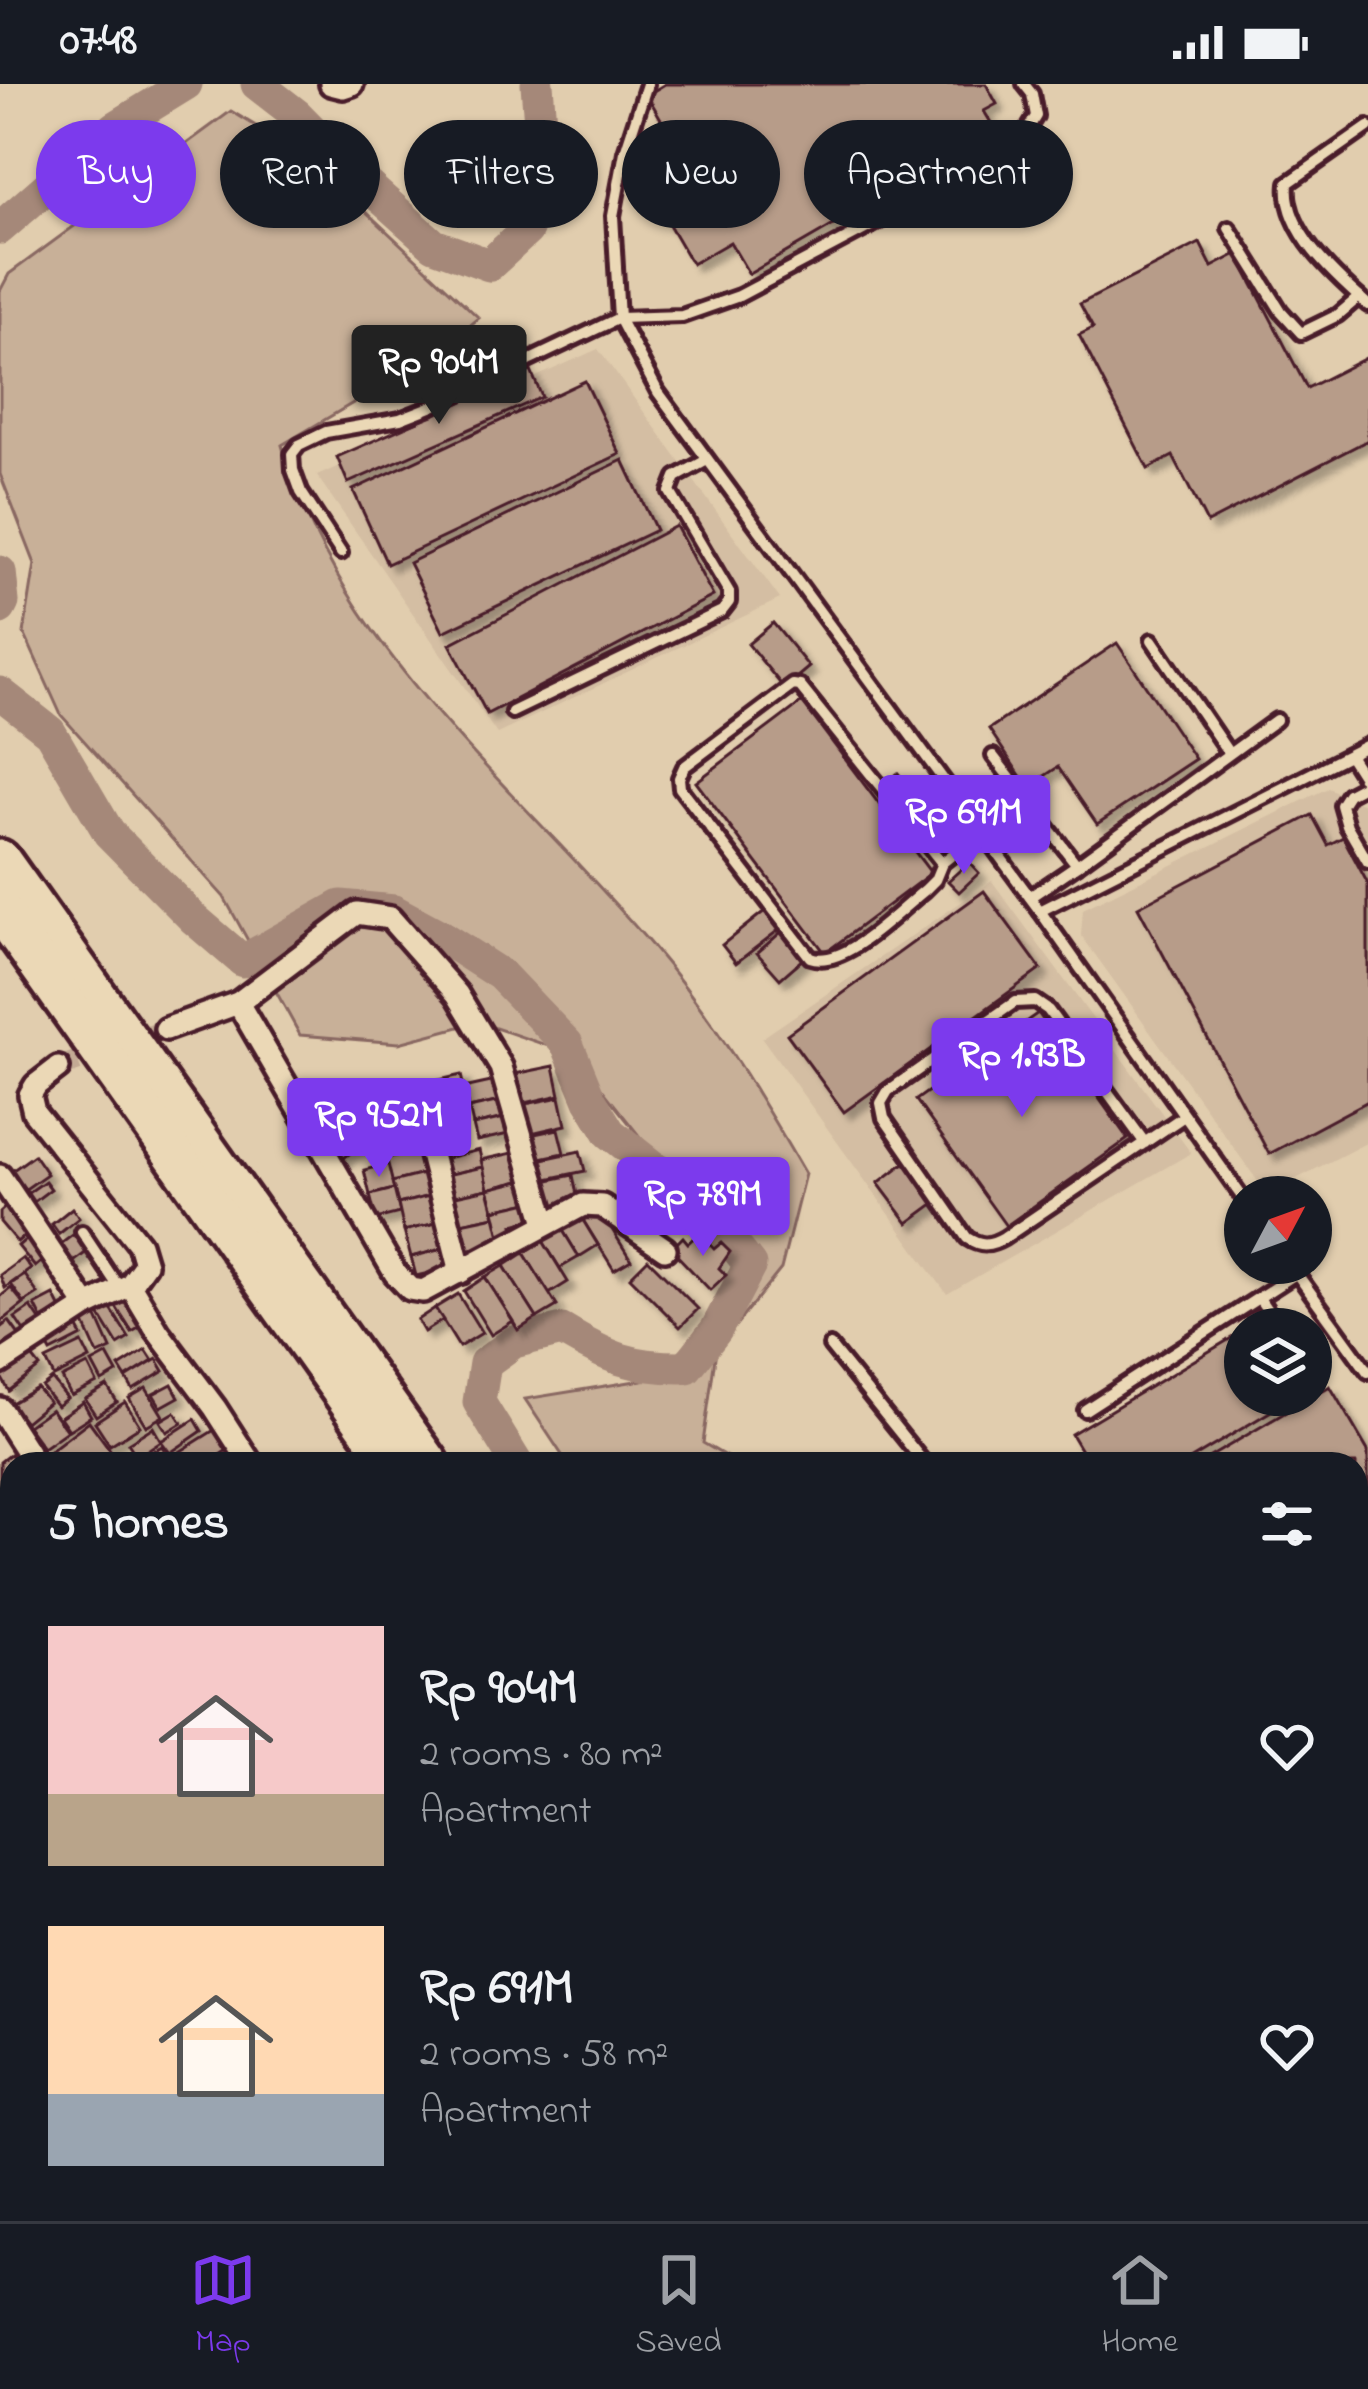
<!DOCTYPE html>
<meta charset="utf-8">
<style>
:root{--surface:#171b24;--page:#242831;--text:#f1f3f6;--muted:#9ea1a6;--line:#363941;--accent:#7c3aed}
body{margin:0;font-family:"Indie Flower",sans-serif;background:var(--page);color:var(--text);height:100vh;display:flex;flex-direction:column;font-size:45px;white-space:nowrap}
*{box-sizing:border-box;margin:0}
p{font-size:39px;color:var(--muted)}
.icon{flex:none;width:66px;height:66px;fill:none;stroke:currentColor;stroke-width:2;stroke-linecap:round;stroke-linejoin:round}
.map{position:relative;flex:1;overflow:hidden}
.panel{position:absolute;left:0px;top:1368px;width:1368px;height:771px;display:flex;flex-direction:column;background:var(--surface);border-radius:36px 36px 0 0;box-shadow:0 3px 9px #0004}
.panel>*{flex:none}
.guide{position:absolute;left:36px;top:36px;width:1296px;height:108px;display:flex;gap:24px}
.needle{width:78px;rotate:49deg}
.tools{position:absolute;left:1224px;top:1092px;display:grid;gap:24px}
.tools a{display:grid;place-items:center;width:108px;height:108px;border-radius:50%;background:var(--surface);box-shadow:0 3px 9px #0004;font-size:60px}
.price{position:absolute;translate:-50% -102px;padding:0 27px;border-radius:12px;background:var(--accent);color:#fff;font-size:39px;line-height:78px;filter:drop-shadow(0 3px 6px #0008)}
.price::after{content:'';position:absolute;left:50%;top:72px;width:36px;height:27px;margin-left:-18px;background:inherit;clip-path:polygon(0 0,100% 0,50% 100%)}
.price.on{background:#222;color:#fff}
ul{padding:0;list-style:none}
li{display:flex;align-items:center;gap:36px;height:300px;padding:0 48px}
li span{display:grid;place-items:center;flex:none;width:336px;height:240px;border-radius:0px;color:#555}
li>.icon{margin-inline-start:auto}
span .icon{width:144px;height:144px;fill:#fffc;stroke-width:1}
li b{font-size:51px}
h2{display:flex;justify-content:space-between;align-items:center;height:144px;padding:0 48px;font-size:51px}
.pill{padding:0 42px;border-radius:54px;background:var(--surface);box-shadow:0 3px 9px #0004;font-size:42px;line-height:108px}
.pill.on{background:var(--accent);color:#fff}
.status{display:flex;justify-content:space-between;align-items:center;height:84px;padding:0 60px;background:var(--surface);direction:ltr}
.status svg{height:33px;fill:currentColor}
.dock{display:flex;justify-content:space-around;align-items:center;height:168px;border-top:3px solid var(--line);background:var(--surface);font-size:33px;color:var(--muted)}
.dock a{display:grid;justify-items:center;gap:6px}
.dock .on{color:var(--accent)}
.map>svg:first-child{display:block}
.built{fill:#d4bea3}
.green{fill:#c8b098;stroke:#896862;stroke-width:3}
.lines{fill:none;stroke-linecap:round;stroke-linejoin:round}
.river{stroke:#a58879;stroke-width:33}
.building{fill:#b79c89;stroke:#4a1f2b;stroke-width:3;filter:url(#shadow)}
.minor-tunnel{stroke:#c3aa94;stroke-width:21;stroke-dasharray:21 10;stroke-linecap:butt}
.service-casing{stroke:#4a1f2b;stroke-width:20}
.minor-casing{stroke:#4a1f2b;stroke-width:30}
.tertiary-casing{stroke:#4a1f2b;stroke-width:36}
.motorway-casing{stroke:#4a1f2b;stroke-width:48}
.service{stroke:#ebd8b6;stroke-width:10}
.minor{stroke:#ebd8b6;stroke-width:21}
.tertiary{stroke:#ebd8b6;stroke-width:27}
.motorway{stroke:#ebd8b6;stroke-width:39}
</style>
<div class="status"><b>07:48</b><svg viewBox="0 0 49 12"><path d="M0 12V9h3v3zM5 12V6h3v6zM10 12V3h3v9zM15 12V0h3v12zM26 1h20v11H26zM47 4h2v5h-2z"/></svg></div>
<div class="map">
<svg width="1368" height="2137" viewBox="0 0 1368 2137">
<defs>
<filter id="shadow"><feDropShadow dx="7" dy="7" stdDeviation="3" flood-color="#0004"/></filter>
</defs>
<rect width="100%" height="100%" fill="#e1cdae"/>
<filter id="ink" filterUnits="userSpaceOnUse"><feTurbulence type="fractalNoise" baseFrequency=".00833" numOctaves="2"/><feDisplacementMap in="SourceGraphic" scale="24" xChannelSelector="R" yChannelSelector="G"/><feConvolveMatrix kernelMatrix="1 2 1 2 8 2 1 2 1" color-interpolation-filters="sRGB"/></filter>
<g filter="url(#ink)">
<g class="built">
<polygon points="598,265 780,515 497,650 317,392"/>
<polygon points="1328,704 1368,722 1368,1058 1267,1110 1081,851 1083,825"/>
<polygon points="992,797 1191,1069 947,1210 762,954"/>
</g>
<g class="green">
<path d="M 231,27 L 310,75 L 479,234 L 436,270 L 282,361 C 337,565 521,707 653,863 C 712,932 760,1012 805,1090 L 781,1185 L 716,1266 L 703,1359 L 739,1380 L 651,1380 L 645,1374 L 568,1380 L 525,1315 L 648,1295 L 699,1251 L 732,1188 L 735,1170 L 717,1133 L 652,1068 L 575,971 L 478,938 L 399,959 L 300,951 L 224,813 L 61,631 L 24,549 L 35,480 L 0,390 L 0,207 L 9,190 Z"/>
<polygon points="1368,1522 1368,2137 1043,2137 1037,2127 1356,2127 1356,1530"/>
</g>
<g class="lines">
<g class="river">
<polyline points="257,0 297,31 360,95 434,161 489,181 527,146 544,93 537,0"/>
<polyline points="0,144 116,43 186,0"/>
<polyline points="0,488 3,518 0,524"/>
<path d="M 0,609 L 50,648 L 109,749 L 193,834 L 243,877 L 341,822 L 394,827 L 442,853 L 501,891 L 567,960 L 590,1016 L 610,1049 L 703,1122 L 750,1181 L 716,1246 L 687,1283 C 633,1284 608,1274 562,1246 L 514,1258 L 485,1279 L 479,1318 L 517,1380"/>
<polyline points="775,2127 798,2137"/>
</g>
</g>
<g class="building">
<polygon points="665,0 986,0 997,20 984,27 996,47 749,190 730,158 692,180 629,72 669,49 647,11"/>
<polygon points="1200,159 1212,183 1237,170 1307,304 1368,273 1368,356 1207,439 1173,372 1148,385 1079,251 1093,244 1080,220"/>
<polygon points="531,287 542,313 348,399 337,373"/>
<polygon points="585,297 620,370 387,480 353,406"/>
<polygon points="623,376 656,446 443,548 409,479"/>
<polygon points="676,442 713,512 487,630 450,560"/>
<polygon points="773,539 809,583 784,604 748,560"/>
<polygon points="1117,559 1195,675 1097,740 1058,683 1028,703 989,645"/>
<polygon points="802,618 931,789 825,869 696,698"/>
<polygon points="898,689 923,722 913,729 889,696"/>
<polygon points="1312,731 1328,761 1343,753 1368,800 1368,1017 1269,1070 1138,823"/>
<polygon points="969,778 979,789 959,808 948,797"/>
<polygon points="984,807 1041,885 844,1028 787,950"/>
<polygon points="766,826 780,845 736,879 722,861"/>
<polygon points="781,848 804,874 780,895 757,869"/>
<polygon points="1038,929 1128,1055 1006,1142 916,1016"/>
<polygon points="554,982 560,1011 521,1020 515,990"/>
<polygon points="461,991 464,1004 434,1012 431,998"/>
<polygon points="500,996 505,1016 469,1024 464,1004"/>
<polygon points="464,1004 468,1019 430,1028 427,1013"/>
<polygon points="560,1013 566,1041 527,1050 521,1021"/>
<polygon points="505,1016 509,1033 473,1041 469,1024"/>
<polygon points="370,1020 385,1039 358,1063 342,1042"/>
<polygon points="509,1033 513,1049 477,1057 473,1041"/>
<polygon points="418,1037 425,1065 386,1074 379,1046"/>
<polygon points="342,1042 358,1063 339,1078 323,1058"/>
<polygon points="558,1045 564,1069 536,1075 530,1051"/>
<polygon points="425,1065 431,1088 392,1098 386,1074"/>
<polygon points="479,1066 483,1083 446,1091 442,1075"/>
<polygon points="580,1067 585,1087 542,1096 538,1076"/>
<polygon points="517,1068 524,1096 488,1105 481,1076"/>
<polygon points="34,1071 47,1090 20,1109 6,1091"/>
<polygon points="908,1076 938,1117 908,1139 878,1099"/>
<polygon points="388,1080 394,1105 370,1111 364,1086"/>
<polygon points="483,1083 488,1105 451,1113 446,1091"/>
<polygon points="431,1088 437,1110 398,1120 392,1098"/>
<polygon points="573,1091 579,1120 550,1125 544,1097"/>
<polygon points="524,1096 529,1118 494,1126 488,1105"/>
<polygon points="45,1097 51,1105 27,1123 21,1114"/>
<polygon points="394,1105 400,1129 376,1135 370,1111"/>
<polygon points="488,1105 495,1132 457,1140 451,1113"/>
<polygon points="437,1110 444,1137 404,1147 398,1120"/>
<polygon points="529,1118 534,1137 513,1141 517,1157 502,1161 494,1126"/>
<polygon points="10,1119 32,1145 17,1158 0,1138 0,1128"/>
<polygon points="598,1123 631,1176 614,1186 581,1133"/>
<polygon points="72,1124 79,1134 59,1150 52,1140"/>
<polygon points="495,1132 502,1161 464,1170 457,1140"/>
<polygon points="581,1133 598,1161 579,1173 562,1145"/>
<polygon points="444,1137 450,1163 411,1173 404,1147"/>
<polygon points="562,1145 579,1173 560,1184 543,1157"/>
<polygon points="699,1149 714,1165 721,1159 730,1168 719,1184 726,1191 710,1206 671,1165 683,1153 688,1159"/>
<polygon points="74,1150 88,1167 67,1183 54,1165"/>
<polygon points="31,1151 49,1171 35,1183 18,1162"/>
<polygon points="543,1157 568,1198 549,1210 524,1169"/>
<polygon points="450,1163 455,1183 416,1192 411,1173"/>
<polygon points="524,1169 557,1222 537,1234 504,1182"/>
<polygon points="23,1174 31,1185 5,1204 0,1191"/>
<polygon points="648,1175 698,1225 680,1243 630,1193"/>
<polygon points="504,1182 537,1234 518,1246 485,1193"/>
<polygon points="25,1191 38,1210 24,1219 11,1200"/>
<polygon points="485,1193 513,1237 491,1251 464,1207"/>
<polygon points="11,1204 24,1220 0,1239 0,1213"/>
<polygon points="458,1210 482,1249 459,1263 435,1224"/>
<polygon points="54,1211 61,1225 42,1235 35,1221"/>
<polygon points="128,1211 147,1239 132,1248 114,1220"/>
<polygon points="108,1220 129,1254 118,1261 97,1227"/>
<polygon points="31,1223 41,1238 25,1249 15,1234"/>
<polygon points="435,1224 443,1236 424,1248 417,1236"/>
<polygon points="95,1229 111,1265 98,1271 82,1235"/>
<polygon points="9,1237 22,1255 0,1270 0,1244"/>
<polygon points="75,1239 82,1252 51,1268 44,1255"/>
<polygon points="1245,1246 1245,1311 1298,1311 1183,1380 1089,1380 1071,1350"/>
<polygon points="82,1259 90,1275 54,1293 46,1276"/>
<polygon points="146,1266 153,1277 126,1294 119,1283"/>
<polygon points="29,1269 40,1283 9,1307 0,1291"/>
<polygon points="107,1271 117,1289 102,1298 92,1279"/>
<polygon points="157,1275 164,1287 133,1306 126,1294"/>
<polygon points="88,1281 97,1299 71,1312 62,1294"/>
<polygon points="52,1295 67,1314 57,1322 42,1303"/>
<polygon points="172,1300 179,1313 161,1323 153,1310"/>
<polygon points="107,1302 117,1318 96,1332 85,1315"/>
<polygon points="1330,1302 1368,1367 1368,1416 1356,1423 1356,1380 1198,1380"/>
<polygon points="37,1304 49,1318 25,1338 10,1320"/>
<polygon points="146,1304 163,1332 146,1342 129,1314"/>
<polygon points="83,1318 91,1332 69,1346 60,1333"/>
<polygon points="125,1318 140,1342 110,1361 95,1338"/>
<polygon points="51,1325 67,1347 43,1364 27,1342"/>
<polygon points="175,1328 182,1339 167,1348 160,1337"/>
<polygon points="195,1335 202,1347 170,1369 161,1357"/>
<polygon points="89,1337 111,1367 102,1374 107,1380 55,1380 47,1369"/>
<polygon points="153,1343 161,1357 137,1373 128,1359"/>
<polygon points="219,1343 232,1363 206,1380 185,1380 178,1369"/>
<polygon points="162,1362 170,1376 163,1380 145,1380 141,1374"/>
<polygon points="10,1370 18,1380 12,1380 12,1405 0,1415 0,1378"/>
<polygon points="9,1445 12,1467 0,1476 0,1452"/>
<polygon points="12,1473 12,1498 0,1505 0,1481"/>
<polygon points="12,1610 12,1629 0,1640 0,1620"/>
<polygon points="9,1634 12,1654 0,1663 0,1642"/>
<polygon points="12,1689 12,1717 9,1719 0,1696"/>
<polygon points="12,1835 12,1860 4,1866 0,1860 0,1844"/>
<polygon points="112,2127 135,2127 127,2137 104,2137"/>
<polygon points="381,2127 411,2127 419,2137 376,2137 373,2133"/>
<polygon points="411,2127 454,2127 462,2137 419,2137"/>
<polygon points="506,2127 546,2127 533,2137 513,2137"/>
<polygon points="546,2127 575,2127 579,2133 575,2137 533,2137"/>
</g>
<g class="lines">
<polyline class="minor-tunnel" points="58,984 166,945"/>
<g class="service-casing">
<g id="service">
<polyline points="647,0 625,68 613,132 619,234 658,308 1040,827 1368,661"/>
<path d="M 1368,43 L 1288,99 C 1283,146 1334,191 1368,221"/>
<polyline points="1229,144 1281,227 1301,249 1338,231 1359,213"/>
<polyline points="341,469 301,408 293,386 292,370 299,361 326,348 400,335 433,322 619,234 682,232 739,212 931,110 1028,45 1036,32 1032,10 1024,0"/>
<polyline points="1152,556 1228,668"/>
<polyline points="512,628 722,527 729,518 729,508 670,408 676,393 707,376"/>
<polyline points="1349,671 1368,701"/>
<polyline points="993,672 1077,781 1030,813"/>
<polyline points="1367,700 1348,710 1341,721 1347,742 1368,778"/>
<path d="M 942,779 L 935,796 L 925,806 C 898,827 844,886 810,873 L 680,704 L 679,694 L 684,683 L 793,601 L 800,602 L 942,779 L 982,747"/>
<polyline points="1077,781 1276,636"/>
<polyline points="1040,827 1245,1117"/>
<path d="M 1145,1059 L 1048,926 L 1035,917 L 1015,918 L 888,1007 L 881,1019 L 884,1034 L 967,1154 C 981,1163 990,1162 1004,1154 L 1184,1032"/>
<polyline points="82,1148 120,1205"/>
<polyline points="1289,1179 1368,1288"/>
<polyline points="1259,1214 1280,1245"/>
<polyline points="830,1262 925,1380"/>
<polyline points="1085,1326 1297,1189"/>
<polyline points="1356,1466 1368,1460"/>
</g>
</g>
<g class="minor-casing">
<g id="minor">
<polyline points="331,0 343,3 352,0"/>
<polyline points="238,919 395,1189 410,1205 423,1207 583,1121 602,1122 665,1165"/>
<polyline points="166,945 238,919 357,829 390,834 457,910 501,983 546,1139"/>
<polyline points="418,1020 461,1188"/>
<polyline points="0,1092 87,1222"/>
<polyline points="130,1201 158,1248 215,1324 251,1380"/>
<polyline points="0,1279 87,1222 130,1201 145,1180 139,1160 34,1028 30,1011 36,1001 58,984"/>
<polyline points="0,1325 35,1380"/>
<polyline points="0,1741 12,1761"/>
<polyline points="0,1810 12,1825"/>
<polyline points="177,2127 194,2137"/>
<polyline points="497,2127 504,2137"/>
<polyline points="351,2137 362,2127"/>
<polyline points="589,2137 602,2129 609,2137"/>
</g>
</g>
<g class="tertiary-casing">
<g id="tertiary">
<polyline points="0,1949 12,1965"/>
<polyline points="206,2127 232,2137"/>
</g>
</g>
<g class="motorway-casing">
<g id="motorway">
<polyline points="0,776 429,1380"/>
<polyline points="0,826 394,1380"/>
<polyline points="881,2127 886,2137"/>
<polyline points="913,2127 919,2137"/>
</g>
</g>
<use href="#service" class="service"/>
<use href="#minor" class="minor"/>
<use href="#tertiary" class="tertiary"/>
<use href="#motorway" class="motorway"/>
</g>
</g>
</svg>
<div class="tools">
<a><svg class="needle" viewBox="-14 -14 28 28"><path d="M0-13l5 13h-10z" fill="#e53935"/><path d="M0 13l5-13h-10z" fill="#9ea1a6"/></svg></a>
<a><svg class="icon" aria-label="layers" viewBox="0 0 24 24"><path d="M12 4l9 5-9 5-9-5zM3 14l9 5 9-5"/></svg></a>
</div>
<b class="price on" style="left:439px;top:343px">Rp 904M</b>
<b class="price" style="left:964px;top:793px">Rp 691M</b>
<b class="price" style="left:1022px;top:1036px">Rp 1.93B</b>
<b class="price" style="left:379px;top:1096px">Rp 952M</b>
<b class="price" style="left:703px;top:1175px">Rp 789M</b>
<div class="guide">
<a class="pill on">Buy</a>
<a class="pill">Rent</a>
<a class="pill">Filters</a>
<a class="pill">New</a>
<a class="pill">Apartment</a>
</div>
<section class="panel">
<h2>5 homes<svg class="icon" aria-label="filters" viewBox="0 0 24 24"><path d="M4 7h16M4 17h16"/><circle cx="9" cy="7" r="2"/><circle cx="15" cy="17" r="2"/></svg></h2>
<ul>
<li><span style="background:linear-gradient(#f6c9c9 70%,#b9a48a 0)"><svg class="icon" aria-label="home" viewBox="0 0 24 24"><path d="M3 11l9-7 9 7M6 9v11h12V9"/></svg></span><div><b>Rp 904M</b><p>2 rooms · 80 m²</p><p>Apartment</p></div><svg class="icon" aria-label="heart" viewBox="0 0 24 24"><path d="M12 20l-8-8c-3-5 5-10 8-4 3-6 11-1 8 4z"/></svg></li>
<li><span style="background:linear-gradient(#ffd9b3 70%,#9aa5b1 0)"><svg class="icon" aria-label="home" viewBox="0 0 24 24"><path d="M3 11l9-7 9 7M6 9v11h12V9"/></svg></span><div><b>Rp 691M</b><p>2 rooms · 58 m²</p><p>Apartment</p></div><svg class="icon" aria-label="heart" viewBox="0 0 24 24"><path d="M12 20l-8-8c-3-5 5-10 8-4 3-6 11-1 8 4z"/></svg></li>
</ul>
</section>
</div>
<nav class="dock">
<a class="on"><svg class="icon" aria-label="map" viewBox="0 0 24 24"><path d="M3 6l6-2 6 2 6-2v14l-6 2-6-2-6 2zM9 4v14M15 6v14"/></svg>Map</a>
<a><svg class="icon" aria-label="saved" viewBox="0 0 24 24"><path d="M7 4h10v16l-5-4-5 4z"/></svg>Saved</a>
<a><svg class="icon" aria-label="home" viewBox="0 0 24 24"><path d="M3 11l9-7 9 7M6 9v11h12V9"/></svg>Home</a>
</nav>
